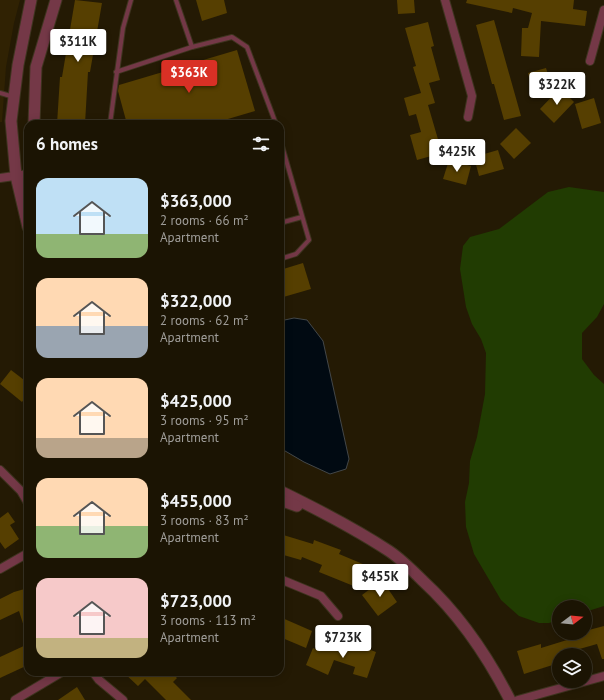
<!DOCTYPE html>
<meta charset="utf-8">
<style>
:root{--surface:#1b1403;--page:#282112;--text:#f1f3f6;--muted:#a09e9a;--line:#393325;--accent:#d93025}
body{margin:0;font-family:"PT Sans",sans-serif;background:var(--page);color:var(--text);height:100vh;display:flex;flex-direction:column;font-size:15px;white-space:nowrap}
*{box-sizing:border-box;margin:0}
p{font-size:13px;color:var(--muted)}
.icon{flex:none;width:22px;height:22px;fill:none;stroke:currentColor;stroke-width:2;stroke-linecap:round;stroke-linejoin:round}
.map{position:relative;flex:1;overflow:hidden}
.sheet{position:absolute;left:24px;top:120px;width:260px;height:556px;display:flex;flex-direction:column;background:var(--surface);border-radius:12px;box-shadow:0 2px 10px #0003,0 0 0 1px var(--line)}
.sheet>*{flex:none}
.needle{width:26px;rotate:74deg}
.buttons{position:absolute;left:552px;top:600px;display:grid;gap:8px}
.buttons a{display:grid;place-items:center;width:40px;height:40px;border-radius:50%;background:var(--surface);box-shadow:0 2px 10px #0003,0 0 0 1px var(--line);font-size:20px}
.price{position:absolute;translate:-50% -34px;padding:0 9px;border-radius:4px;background:#fff;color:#222;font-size:13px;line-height:26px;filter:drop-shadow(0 1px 2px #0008)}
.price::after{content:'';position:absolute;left:50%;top:24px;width:12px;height:9px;margin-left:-6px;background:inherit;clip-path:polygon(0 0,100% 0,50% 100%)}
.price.selected{background:var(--accent);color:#fff}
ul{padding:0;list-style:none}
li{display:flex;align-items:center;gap:12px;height:100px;padding:0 12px}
li span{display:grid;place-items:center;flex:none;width:112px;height:80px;border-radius:12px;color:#555}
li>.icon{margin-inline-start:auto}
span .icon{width:48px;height:48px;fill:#fffc;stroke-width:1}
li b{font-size:17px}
h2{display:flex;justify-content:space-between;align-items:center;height:48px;padding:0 12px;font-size:17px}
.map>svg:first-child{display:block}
.built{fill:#302203}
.green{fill:#213c02}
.water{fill:#010a12;stroke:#434749}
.building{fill:#563f01}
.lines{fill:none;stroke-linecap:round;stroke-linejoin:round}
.service-casing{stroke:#3e341f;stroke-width:6}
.minor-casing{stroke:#3e341f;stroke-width:10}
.tertiary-casing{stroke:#3e341f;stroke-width:13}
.service{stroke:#743847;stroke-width:4}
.minor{stroke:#743847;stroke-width:8}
.tertiary{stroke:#743847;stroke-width:11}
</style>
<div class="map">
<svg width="604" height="700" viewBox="0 0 604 700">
<rect width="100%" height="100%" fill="#241a04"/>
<polygon class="built" points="0,0 20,0 14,23 6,67 2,122 0,122"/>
<polygon class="green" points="569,187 604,192 604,304 597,317 582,333 582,359 594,375 604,384 604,606 585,612 585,607 559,607 559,620 549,623 539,623 519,616 501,600 474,554 466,527 465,502 469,483 470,461 477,437 485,394 486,353 481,339 472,324 466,307 460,269 463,246 470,237 499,229 548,192"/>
<polygon class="water" points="294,318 307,320 323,341 349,459 346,469 330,474 304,462 280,448 280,321"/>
<g class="building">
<polygon points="75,0 102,3 90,72 88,72 85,124 57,124 60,77 62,77"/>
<polygon points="196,0 224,0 227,13 202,21"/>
<polygon points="397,0 414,0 415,13 398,14"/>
<polygon points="467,0 574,0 573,9 587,11 585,26 541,21 539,57 521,56 522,28 528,28 532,13 513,8 512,13 466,3"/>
<polygon points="494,20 521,116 504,120 494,84 492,84 476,25"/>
<polygon points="428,22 434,46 431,47 440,80 429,83 435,103 428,105 442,153 417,160 410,135 421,132 416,114 409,116 404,98 421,93 413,67 416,66 405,28"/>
<polygon points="237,50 255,111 211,124 127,124 118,91 119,85"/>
<polygon points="546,68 551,84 532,89 528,73"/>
<polygon points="560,88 574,102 554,123 540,109"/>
<polygon points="594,98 601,123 582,129 575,104"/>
<polygon points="516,128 531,143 514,159 500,144"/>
<polygon points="498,150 504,169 479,176 474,157"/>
<polygon points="449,160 471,166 466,185 443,179"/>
<polygon points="303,263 311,289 280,298 280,270"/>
<polygon points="11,370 28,383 28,394 22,402 0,384"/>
<polygon points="8,512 15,522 10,525 19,539 5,549 0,542 0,518"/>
<polygon points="280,534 313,544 314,540 341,550 339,554 370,567 361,589 319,572 322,565 302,557 301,560 280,554"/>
<polygon points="382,580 397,602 378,616 362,595"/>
<polygon points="28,588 28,633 26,633 19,611 0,620 0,599 14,592"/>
<polygon points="280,617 312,631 306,648 280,637"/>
<polygon points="604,626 604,659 602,659 597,644 576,650 577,655 559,655 559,663 524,674 517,651 541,644 541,648 580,636 579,633 585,633 585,631"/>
<polygon points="349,642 376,652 367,678 353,674 355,667 334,660 328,675 306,665 313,648 320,651 323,645 345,654"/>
<polygon points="28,644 28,665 0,678 0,657"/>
<polygon points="123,672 152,672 157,677 161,672 171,672 177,678 173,682 191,700 166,700 145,679 138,686"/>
<polygon points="77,687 85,700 58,700"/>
</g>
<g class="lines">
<g class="service-casing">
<g id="service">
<polyline points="176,0 192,47"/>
<polyline points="116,72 192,47 232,37 247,47 276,124"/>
<polyline points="0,93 14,97"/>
<polyline points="110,124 123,28 131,0"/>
<polyline points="267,124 275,122"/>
<polyline points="280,139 309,240 296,254 280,259"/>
<polyline points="280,223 302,217"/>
</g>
</g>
<g class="minor-casing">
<g id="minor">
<polyline points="445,0 472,96 468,117"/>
<polyline points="590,61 604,10"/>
<polyline points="16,176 28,186"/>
<polyline points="0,178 28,174"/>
<polyline points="0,470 21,491 28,503"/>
<polyline points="0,569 28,553"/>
<polyline points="280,579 321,596 338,616"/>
<polyline points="93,672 99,680 123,700"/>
<polyline points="15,700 62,672"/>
<polyline points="518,700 604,676"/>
</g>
</g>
<g class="tertiary-casing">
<g id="tertiary">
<polyline points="34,124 36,67 56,0"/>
<polyline points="28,227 16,176 11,121 18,65 31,0"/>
<path d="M 280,491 C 317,509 354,528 389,551 C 401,559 412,570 423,581 C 460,615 487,655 510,700"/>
<polyline points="280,500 297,506"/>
</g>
</g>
<use href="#service" class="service"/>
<use href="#minor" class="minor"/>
<use href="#tertiary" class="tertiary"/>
</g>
</svg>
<div class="buttons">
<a><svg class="needle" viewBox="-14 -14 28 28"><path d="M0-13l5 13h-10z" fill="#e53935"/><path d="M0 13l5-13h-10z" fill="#a09e9a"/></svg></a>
<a><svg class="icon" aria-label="layers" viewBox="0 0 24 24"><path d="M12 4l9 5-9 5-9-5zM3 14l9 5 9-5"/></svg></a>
</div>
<b class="price" style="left:78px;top:63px">$311K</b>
<b class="price selected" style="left:189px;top:94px">$363K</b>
<b class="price" style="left:557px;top:106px">$322K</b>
<b class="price" style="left:457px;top:173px">$425K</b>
<b class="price" style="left:380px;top:598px">$455K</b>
<b class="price" style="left:343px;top:659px">$723K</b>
<section class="sheet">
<h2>6 homes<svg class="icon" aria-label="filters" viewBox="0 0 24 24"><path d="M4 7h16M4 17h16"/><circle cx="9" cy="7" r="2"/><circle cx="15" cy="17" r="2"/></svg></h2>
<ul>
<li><span style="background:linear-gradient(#bfe0f5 70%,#8fb573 0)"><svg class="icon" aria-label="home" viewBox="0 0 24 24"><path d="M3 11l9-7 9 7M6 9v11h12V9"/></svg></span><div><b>$363,000</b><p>2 rooms · 66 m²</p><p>Apartment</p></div></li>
<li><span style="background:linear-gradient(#ffd9b3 60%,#9aa5b1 0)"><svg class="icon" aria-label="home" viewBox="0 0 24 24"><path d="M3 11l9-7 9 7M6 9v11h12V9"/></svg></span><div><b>$322,000</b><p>2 rooms · 62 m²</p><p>Apartment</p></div></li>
<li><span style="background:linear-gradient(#ffd9b3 75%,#b9a48a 0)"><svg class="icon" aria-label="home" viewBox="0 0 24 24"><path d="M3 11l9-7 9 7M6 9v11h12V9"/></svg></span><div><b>$425,000</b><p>3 rooms · 95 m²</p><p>Apartment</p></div></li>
<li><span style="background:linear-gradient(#ffd9b3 60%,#8fb573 0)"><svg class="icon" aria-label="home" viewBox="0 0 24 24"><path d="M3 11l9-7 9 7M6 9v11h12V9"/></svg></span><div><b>$455,000</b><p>3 rooms · 83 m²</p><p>Apartment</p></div></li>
<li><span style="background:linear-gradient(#f6c9c9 75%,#c2b280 0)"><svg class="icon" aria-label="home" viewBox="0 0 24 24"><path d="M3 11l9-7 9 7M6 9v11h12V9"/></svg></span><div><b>$723,000</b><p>3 rooms · 113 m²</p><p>Apartment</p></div></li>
</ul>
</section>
</div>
